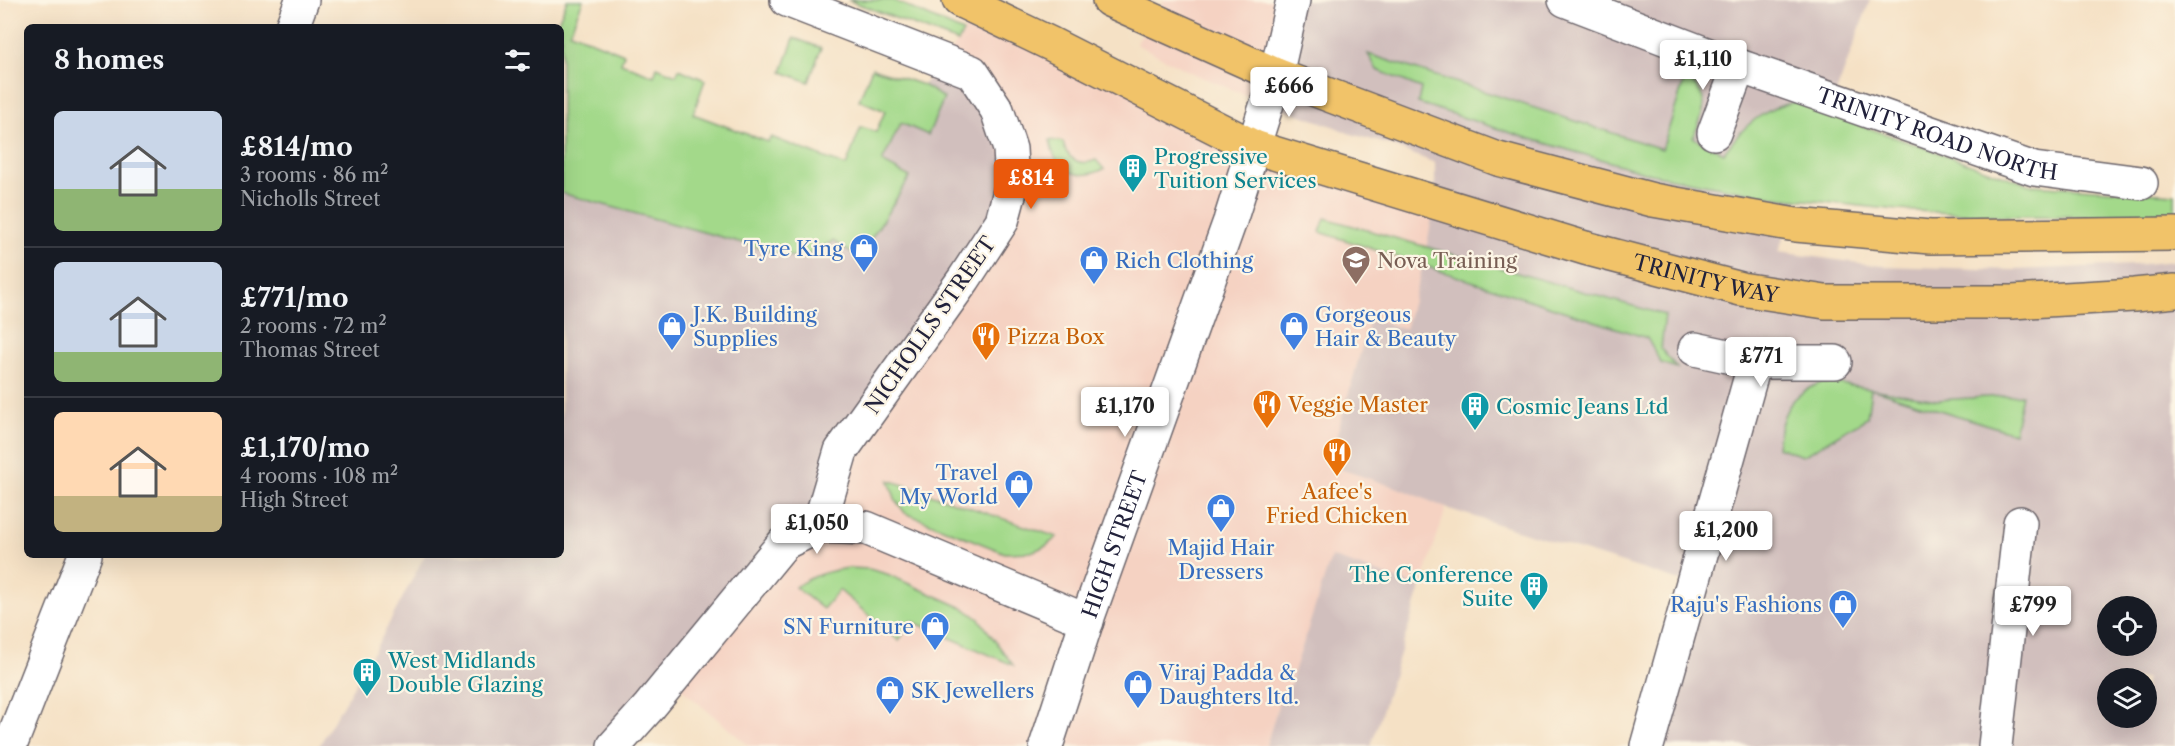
<!DOCTYPE html>
<meta charset="utf-8">
<style>
:root{--surface:#171b24;--page:#242831;--text:#f1f3f6;--muted:#9ea1a6;--line:#363941;--accent:#ea580c}
body{margin:0;font-family:"Libre Caslon Text",serif;background:var(--page);color:var(--text);height:100vh;display:flex;flex-direction:column;font-size:22px;white-space:nowrap}
*{box-sizing:border-box;margin:0}
p{font-size:20px;color:var(--muted)}
.icon{flex:none;width:33px;height:33px;fill:none;stroke:currentColor;stroke-width:2;stroke-linecap:round;stroke-linejoin:round}
.map{position:relative;flex:1;overflow:hidden}
.sheet{position:absolute;left:24px;top:24px;width:540px;height:534px;display:flex;flex-direction:column;background:var(--surface);border-radius:9px;box-shadow:0 6px 24px #0002}
.sheet>*{flex:none}
.controls{position:absolute;left:2097px;top:596px;display:grid;gap:12px}
.controls a{display:grid;place-items:center;width:60px;height:60px;border-radius:50%;background:var(--surface);box-shadow:0 6px 24px #0002;font-size:30px}
.price{position:absolute;translate:-50% -51px;padding:0 14px;border-radius:6px;background:#fff;color:#222;font-size:20px;line-height:39px;filter:drop-shadow(0 2px 3px #0008)}
.price::after{content:'';position:absolute;left:50%;top:36px;width:18px;height:14px;margin-left:-9px;background:inherit;clip-path:polygon(0 0,100% 0,50% 100%)}
.price.on{background:var(--accent);color:#fff}
ul{padding:0;list-style:none}
li{display:flex;align-items:center;gap:18px;height:150px;padding:0 30px}
li+li{border-top:2px solid var(--line)}
li span{display:grid;place-items:center;flex:none;width:168px;height:120px;border-radius:9px;color:#555}
li>.icon{margin-inline-start:auto}
span .icon{width:72px;height:72px;fill:#fffc;stroke-width:1}
li b{font-size:26px}
h2{display:flex;justify-content:space-between;align-items:center;height:72px;padding:0 30px;font-size:26px}
.map>svg:first-child{display:block}
.built{fill:#f5d2c2}
.industrial{fill:#d1bfbd;fill-rule:evenodd}
.green{fill:#a3d98a;stroke:#627e62;stroke-width:1.5}
.lines{fill:none;stroke-linecap:round;stroke-linejoin:round}
.minor-casing{stroke:#6c656b;stroke-width:36}
.major-casing{stroke:#6c656b;stroke-width:36}
.highway-casing{stroke:#6c656b;stroke-width:36}
.minor{stroke:#fff;stroke-width:33}
.major{stroke:#f1c369;stroke-width:33}
.highway{stroke:#f1c369;stroke-width:33}
.labels{text-anchor:middle;dominant-baseline:central;stroke-width:4.5;stroke-linejoin:round;paint-order:stroke}
.street-label{font-size:21px;fill:#22223b;stroke:#fcf5e5}
.culture-label{font-size:21px;fill:#0d838f;stroke:#fcf5e5;text-anchor:start}
.shop-label{font-size:21px;fill:#366cbe;stroke:#fcf5e5;text-anchor:start}
.education-label{font-size:21px;fill:#785e54;stroke:#fcf5e5;text-anchor:start}
.food-label{font-size:21px;fill:#c56008;stroke:#fcf5e5;text-anchor:start}
</style>
<div class="map">
<svg width="2175" height="746" viewBox="0 0 2175 746">
<rect width="100%" height="100%" fill="#fcf5e5"/>
<filter id="ink" filterUnits="userSpaceOnUse"><feTurbulence type="fractalNoise" baseFrequency=".0167" numOctaves="2"/><feDisplacementMap in="SourceGraphic" scale="12" xChannelSelector="R" yChannelSelector="G"/><feConvolveMatrix kernelMatrix="1 2 1 2 8 2 1 2 1" color-interpolation-filters="sRGB"/></filter>
<filter id="wash" filterUnits="userSpaceOnUse"><feTurbulence type="fractalNoise" baseFrequency=".008" numOctaves="4" result="noise"/><feDisplacementMap in="SourceGraphic" scale="24" xChannelSelector="R" yChannelSelector="G"/><feGaussianBlur stdDeviation="1.35" result="paint"/><feColorMatrix in="noise" values="0 0 0 0 0 0 0 0 0 0 0 0 0 0 0 0 0 1.4 0 .05"/><feComposite in="paint" operator="in"/></filter>
<g filter="url(#wash)">
<rect width="100%" height="100%" fill="#f5e1c5"/>
<g class="built">
<polygon points="1164,0 1293,0 1266,103 1196,75 1136,44"/>
<polygon points="977,9 1254,147 1435,202 1423,265 1405,329 1370,319 1328,464 1404,490 1446,508 1421,587 1331,558 1287,694 1285,700 1280,699 1266,746 749,746 671,680 943,61 958,42"/>
</g>
<g class="industrial">
<path d="M 1293,0 L 1870,0 L 1778,252 L 1881,266 L 2014,270 L 2134,265 L 2175,261 L 2175,746 L 1647,746 L 1693,585 L 1446,508 L 1404,490 L 1328,465 L 1370,319 L 1405,329 L 1423,265 L 1435,202 L 1435,163 L 1390,145 L 1348,133 L 1335,127 L 1267,103 ZM 2108,606 L 2146,606 L 2146,645 L 2108,645 ZM 2108,678 L 2146,678 L 2146,717 L 2108,717 Z"/>
<polygon points="943,61 972,72 1012,184 841,451 819,526 614,746 319,746 382,637 425,555 561,555 561,193 774,252 794,257 810,254 833,241 910,176 881,162 923,85"/>
<polygon points="1331,557 1421,587 1371,746 1266,746 1280,699 1285,700 1287,694"/>
</g>
<g class="green">
<polygon points="567,0 583,0 570,32 624,54 621,63 654,76 657,67 676,75 679,69 705,80 693,114 768,142 771,137 846,166 861,127 876,132 885,111 859,100 872,68 923,85 944,98 928,135 901,123 882,162 910,177 859,258 833,241 810,254 794,257 561,193 561,27 556,27"/>
<polygon points="848,0 893,0 963,32 958,42"/>
<polygon points="794,38 821,48 809,82 782,72"/>
<path d="M 1368,54 L 1662,149 L 1685,78 C 1714,96 1703,112 1693,138 L 1724,153 C 1743,126 1762,109 1795,102 L 2030,185 L 2175,194 L 2175,213 L 2126,217 L 2004,216 L 1898,210 L 1767,196 L 1651,174 L 1514,134 L 1418,103 L 1421,88 L 1377,70 Z"/>
<path d="M 1050,140 L 1063,142 C 1066,159 1080,167 1096,160 L 1104,169 C 1077,182 1054,171 1050,140 Z"/>
<polygon points="1325,218 1665,315 1661,349 1677,368 1661,363 1647,338 1320,232"/>
<path d="M 1821,383 L 1834,383 L 1937,400 L 2022,395 L 2014,433 L 1871,389 L 1867,418 L 1803,456 L 1777,447 C 1781,415 1788,395 1821,383 Z"/>
<polygon points="889,481 889,480 1057,537 1046,546 1031,552 1005,553 905,513 896,501"/>
<path d="M 849,568 L 869,569 L 887,574 L 965,609 L 979,619 L 1013,665 L 911,621 L 899,641 L 839,590 L 823,609 L 795,587 C 813,575 828,571 849,568 Z"/>
</g>
</g>
<g filter="url(#ink)">
<g class="lines">
<g class="minor-casing">
<g id="minor">
<polyline points="787,0 972,72 997,110 1010,149 1012,184 1002,221 964,279 841,451 819,526"/>
<path id="s1" d="M 1565,0 L 1719,59 L 2034,169 L 2141,183"/>
<polyline points="292,27 302,0"/>
<polyline points="1714,133 1739,66"/>
<polyline points="1695,349 1755,362 1835,362"/>
<polyline points="10,746 85,555"/>
<polyline points="614,746 649,707 784,543 819,526 866,528 1087,621"/>
<path id="s2" d="M 1046,746 L 1089,614 L 1230,221 L 1276,75 L 1293,0"/>
<polyline points="1647,746 1755,362"/>
<polyline points="1995,746 2020,523"/>
</g>
</g>
<g class="major-casing">
<g id="major">
<polyline points="1276,75 1498,159 1653,200 1796,225 1930,237 2175,234"/>
<path id="s3" d="M 1254,147 L 1585,248 L 1741,289 L 1825,302 L 2012,302 L 2134,295 L 2175,291"/>
</g>
</g>
<g class="highway-casing">
<g id="highway">
<polyline points="959,0 1051,44 1254,147"/>
<polyline points="1109,0 1276,75"/>
</g>
</g>
<use href="#minor" class="minor"/>
<use href="#major" class="major"/>
<use href="#highway" class="highway"/>
</g>
</g>
<defs>
<g id="building-pin" transform="scale(1.5)"><path d="M0 17L-7.5 6A9.5 9.5 0 1 1 7.5 6Z" fill="#0f9aa8" stroke="#fcf5e5"/><path d="M-4-6H4V6H1V3H-1V6H-4ZM-2.5-4.3h1.7v1.8h-1.7ZM.8-4.3h1.7v1.8H.8ZM-2.5-1h1.7V.8h-1.7ZM.8-1h1.7V.8H.8Z" fill="#fff"/></g>
<g id="shop-pin" transform="scale(1.5)"><path d="M0 17L-7.5 6A9.5 9.5 0 1 1 7.5 6Z" fill="#3f7fe0" stroke="#fcf5e5"/><path d="M-5-2.5h2.3a2.7 3.5 0 0 1 5.4 0H5L5.5 6h-11ZM-1.5-2.5h3a1.5 2.3 0 0 0-3 0Z" fill="#fff"/></g>
<g id="school-pin" transform="scale(1.5)"><path d="M0 17L-7.5 6A9.5 9.5 0 1 1 7.5 6Z" fill="#8d6e63" stroke="#fcf5e5"/><path d="M0-5L7-2L0 1L-7-2ZM-4 1L0 2.5L4 1V4Q0 6-4 4Z" fill="#fff"/></g>
<g id="restaurant-pin" transform="scale(1.5)"><path d="M0 17L-7.5 6A9.5 9.5 0 1 1 7.5 6Z" fill="#e8710a" stroke="#fcf5e5"/><path d="M-5-6h1v4h1v-4h1v4h1v-4h1v5L-1.5 .5V6h-2V.5L-5-1ZM5-6V6H3V1.5H1.5Q1.5-4 5-6Z" fill="#fff"/></g>
</defs>
<g fill-rule="evenodd">
<use href="#building-pin" x="1133" y="168"/>
<use href="#shop-pin" x="864" y="248"/>
<use href="#shop-pin" x="1094" y="260"/>
<use href="#school-pin" x="1356" y="260"/>
<use href="#shop-pin" x="672" y="326"/>
<use href="#shop-pin" x="1294" y="326"/>
<use href="#restaurant-pin" x="986" y="336"/>
<use href="#restaurant-pin" x="1267" y="404"/>
<use href="#building-pin" x="1475" y="406"/>
<use href="#restaurant-pin" x="1337" y="452"/>
<use href="#shop-pin" x="1019" y="484"/>
<use href="#shop-pin" x="1221" y="508"/>
<use href="#building-pin" x="1534" y="586"/>
<use href="#shop-pin" x="1843" y="604"/>
<use href="#shop-pin" x="935" y="626"/>
<use href="#building-pin" x="367" y="672"/>
<use href="#shop-pin" x="1138" y="684"/>
<use href="#shop-pin" x="890" y="690"/>
</g>
<g class="labels">
<g class="street-label">
<text stroke="none"><textPath href="#s1" startOffset="396">TRINITY ROAD NORTH</textPath></text>
<text stroke="none"><textPath href="#s3" startOffset="471">TRINITY WAY</textPath></text>
<text transform="translate(930 325) rotate(-55)">NICHOLLS STREET</text>
<text stroke="none"><textPath href="#s2" startOffset="213">HIGH STREET</textPath></text>
</g>
<g class="culture-label">
<text x="1154" y="156">Progressive<tspan x="1154" dy="24">Tuition Services</tspan></text>
<text x="1496" y="406">Cosmic Jeans Ltd</text>
<text x="1513" y="574" text-anchor="end">The Conference<tspan x="1513" dy="24">Suite</tspan></text>
<text x="388" y="660">West Midlands<tspan x="388" dy="24">Double Glazing</tspan></text>
</g>
<g class="shop-label">
<text x="843" y="248" text-anchor="end">Tyre King</text>
<text x="1115" y="260">Rich Clothing</text>
<text x="693" y="314">J.K. Building<tspan x="693" dy="24">Supplies</tspan></text>
<text x="1315" y="314">Gorgeous<tspan x="1315" dy="24">Hair &amp; Beauty</tspan></text>
<text x="998" y="472" text-anchor="end">Travel<tspan x="998" dy="24">My World</tspan></text>
<text x="1221" y="547" text-anchor="middle">Majid Hair<tspan x="1221" dy="24">Dressers</tspan></text>
<text x="1822" y="604" text-anchor="end">Raju's Fashions</text>
<text x="914" y="626" text-anchor="end">SN Furniture</text>
<text x="1159" y="672">Viraj Padda &amp;<tspan x="1159" dy="24">Daughters ltd.</tspan></text>
<text x="911" y="690">SK Jewellers</text>
</g>
<g class="education-label">
<text x="1377" y="260">Nova Training</text>
</g>
<g class="food-label">
<text x="1007" y="336">Pizza Box</text>
<text x="1288" y="404">Veggie Master</text>
<text x="1337" y="491" text-anchor="middle">Aafee's<tspan x="1337" dy="24">Fried Chicken</tspan></text>
</g>
</g>
</svg>
<div class="controls">
<a><svg class="icon" aria-label="locate" viewBox="0 0 24 24"><circle cx="12" cy="12" r="6"/><path d="M12 2v4M12 18v4M2 12h4M18 12h4"/></svg></a>
<a><svg class="icon" aria-label="layers" viewBox="0 0 24 24"><path d="M12 4l9 5-9 5-9-5zM3 14l9 5 9-5"/></svg></a>
</div>
<b class="price" style="left:1703px;top:91px">£1,110</b>
<b class="price" style="left:1289px;top:118px">£666</b>
<b class="price on" style="left:1031px;top:210px">£814</b>
<b class="price" style="left:1761px;top:388px">£771</b>
<b class="price" style="left:1125px;top:438px">£1,170</b>
<b class="price" style="left:817px;top:555px">£1,050</b>
<b class="price" style="left:1726px;top:562px">£1,200</b>
<b class="price" style="left:2033px;top:637px">£799</b>
<section class="sheet">
<h2>8 homes<svg class="icon" aria-label="filters" viewBox="0 0 24 24"><path d="M4 7h16M4 17h16"/><circle cx="9" cy="7" r="2"/><circle cx="15" cy="17" r="2"/></svg></h2>
<ul>
<li><span style="background:linear-gradient(#c9d6e8 65%,#8fb573 0)"><svg class="icon" aria-label="home" viewBox="0 0 24 24"><path d="M3 11l9-7 9 7M6 9v11h12V9"/></svg></span><div><b>£814/mo</b><p>3 rooms · 86 m²</p><p>Nicholls Street</p></div></li>
<li><span style="background:linear-gradient(#c9d6e8 75%,#8fb573 0)"><svg class="icon" aria-label="home" viewBox="0 0 24 24"><path d="M3 11l9-7 9 7M6 9v11h12V9"/></svg></span><div><b>£771/mo</b><p>2 rooms · 72 m²</p><p>Thomas Street</p></div></li>
<li><span style="background:linear-gradient(#ffd9b3 70%,#c2b280 0)"><svg class="icon" aria-label="home" viewBox="0 0 24 24"><path d="M3 11l9-7 9 7M6 9v11h12V9"/></svg></span><div><b>£1,170/mo</b><p>4 rooms · 108 m²</p><p>High Street</p></div></li>
</ul>
</section>
</div>
